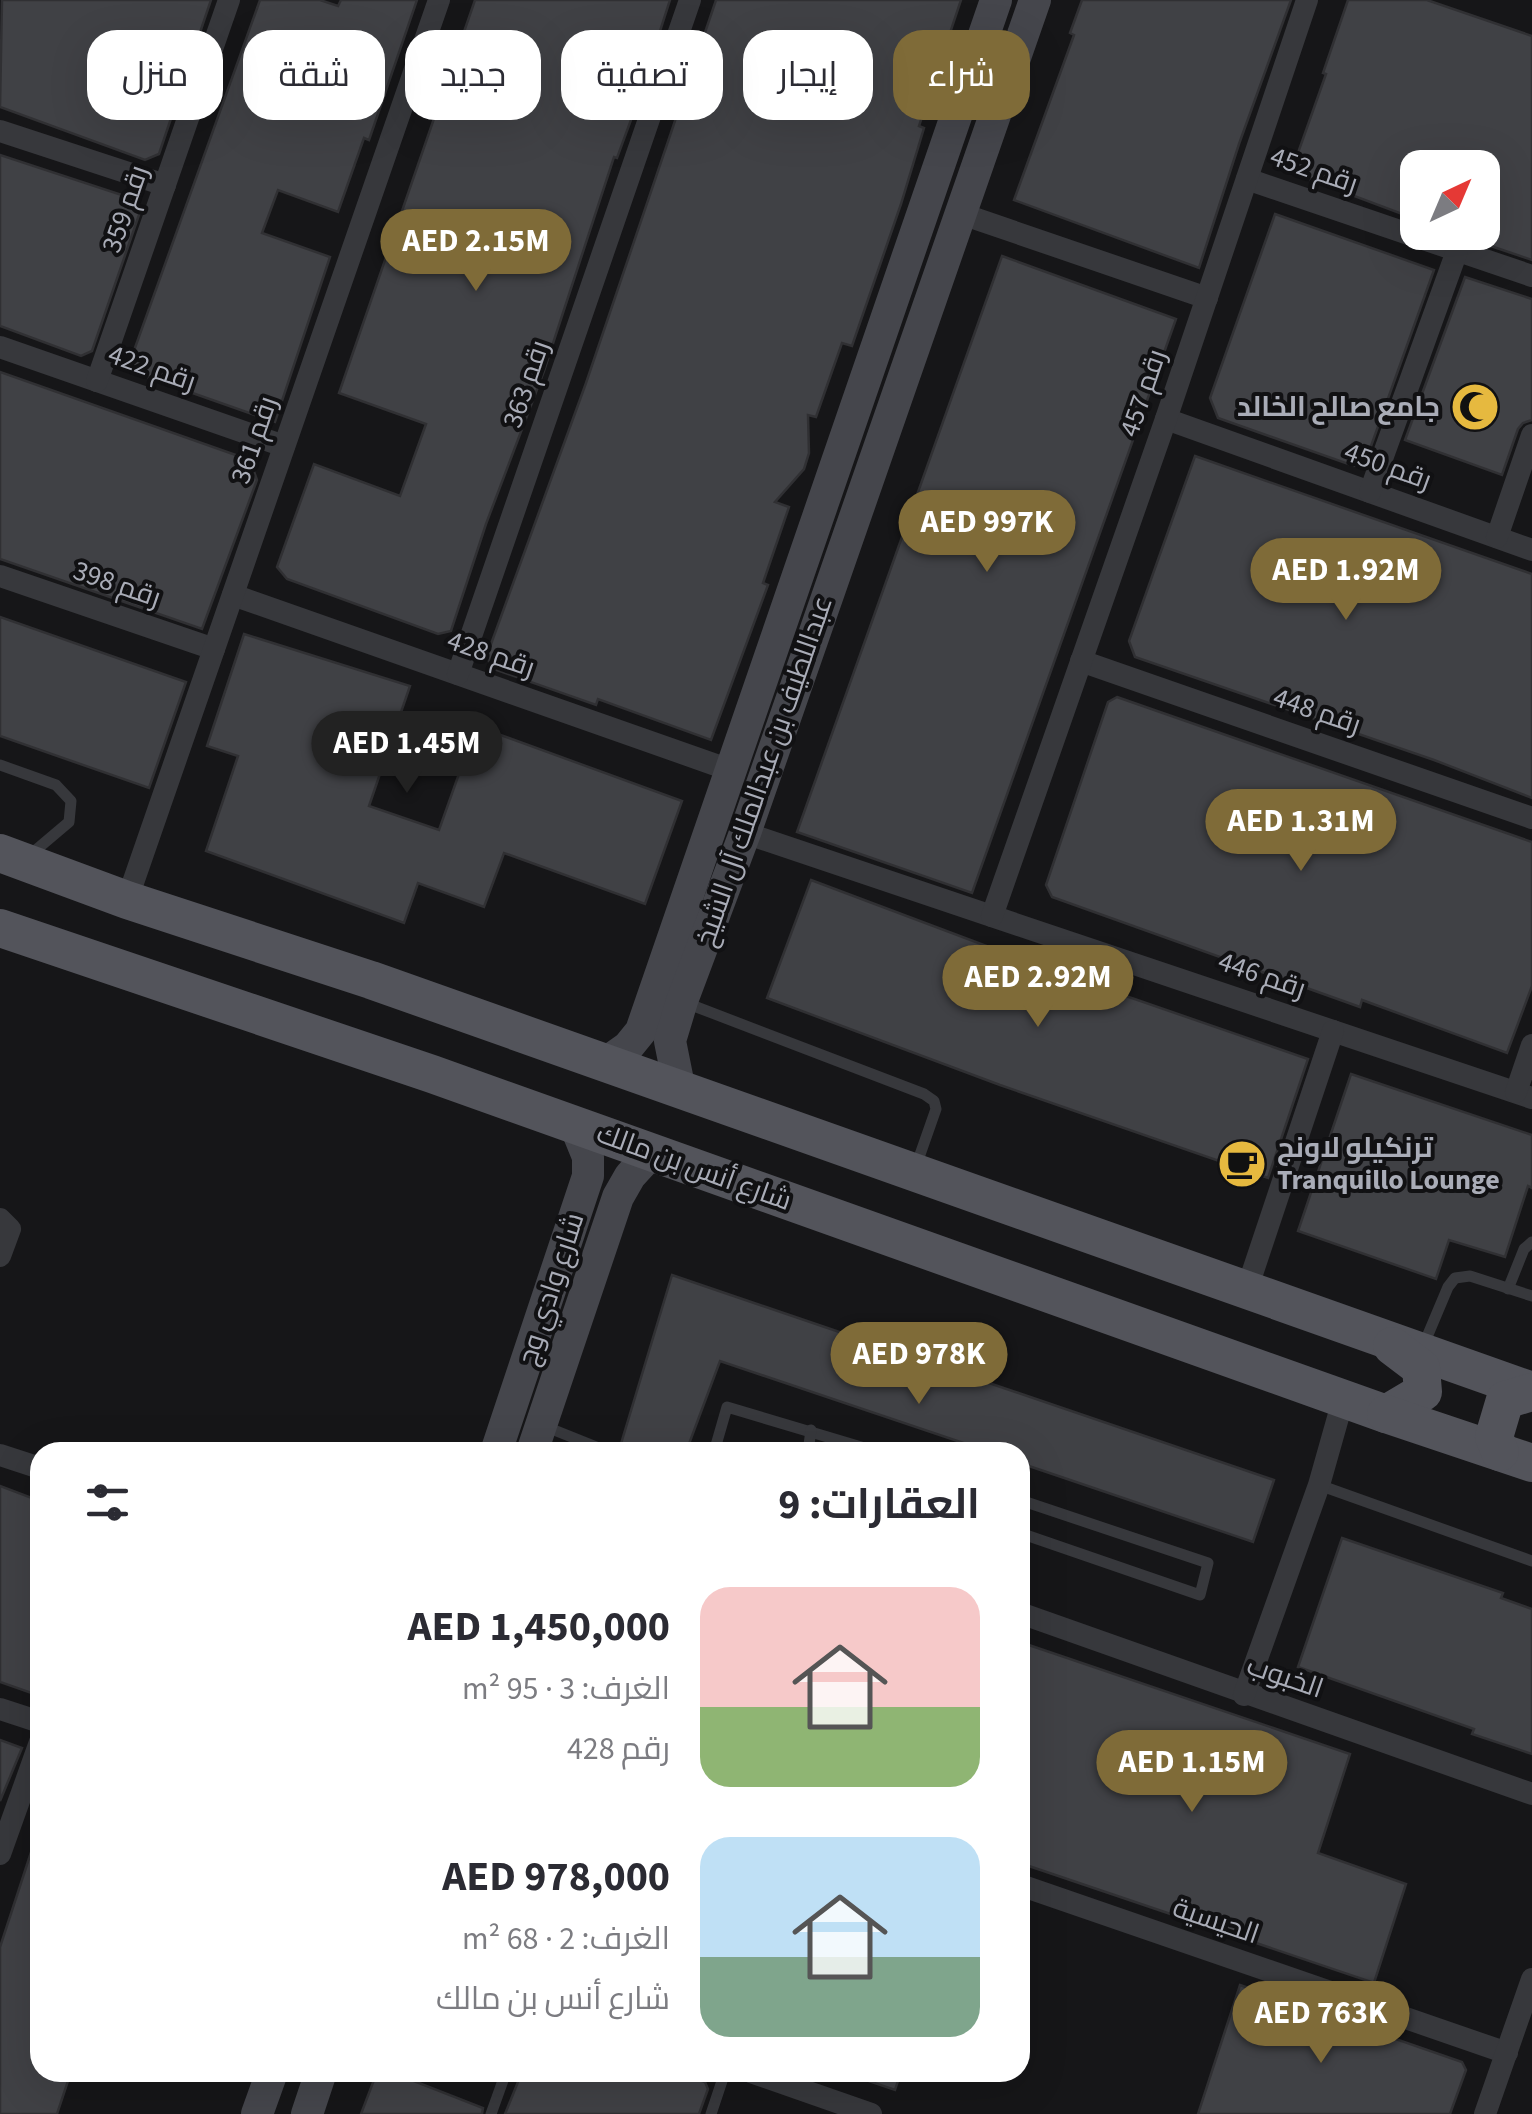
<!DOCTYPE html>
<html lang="ar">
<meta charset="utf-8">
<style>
:root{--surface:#fff;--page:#f2f2f3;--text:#2b2b33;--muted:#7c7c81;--accent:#7f6b38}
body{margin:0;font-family:"Source Sans 3",Cairo,sans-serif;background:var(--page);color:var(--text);direction:rtl;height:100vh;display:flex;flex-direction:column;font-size:38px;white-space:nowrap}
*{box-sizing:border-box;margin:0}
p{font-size:32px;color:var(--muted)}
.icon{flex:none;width:55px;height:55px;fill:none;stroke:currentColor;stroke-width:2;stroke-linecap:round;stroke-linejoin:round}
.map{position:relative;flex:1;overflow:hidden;direction:ltr}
.sheet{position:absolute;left:30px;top:1442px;width:1000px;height:640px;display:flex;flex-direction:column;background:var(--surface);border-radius:30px;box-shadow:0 10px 40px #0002;direction:rtl}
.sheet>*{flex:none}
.top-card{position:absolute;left:30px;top:30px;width:1000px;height:90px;direction:rtl;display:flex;gap:20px}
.needle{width:65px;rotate:44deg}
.controls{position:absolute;left:1400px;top:150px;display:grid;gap:20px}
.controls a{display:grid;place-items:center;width:100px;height:100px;border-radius:20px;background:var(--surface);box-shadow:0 10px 40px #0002;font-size:50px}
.price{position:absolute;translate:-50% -85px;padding:0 22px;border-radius:35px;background:var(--accent);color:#fff;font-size:32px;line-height:65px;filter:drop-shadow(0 2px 5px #0008)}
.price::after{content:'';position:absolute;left:50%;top:60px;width:30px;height:22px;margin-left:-15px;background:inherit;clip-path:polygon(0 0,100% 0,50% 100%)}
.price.selected{background:#222;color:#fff}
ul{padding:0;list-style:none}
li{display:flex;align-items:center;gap:30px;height:250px;padding:0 50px}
li span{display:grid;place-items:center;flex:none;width:280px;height:200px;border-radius:30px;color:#555}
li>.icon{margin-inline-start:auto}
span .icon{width:120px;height:120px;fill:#fffc;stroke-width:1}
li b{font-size:42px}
h2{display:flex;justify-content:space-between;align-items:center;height:120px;padding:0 50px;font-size:42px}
.tag{padding:0 35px;border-radius:30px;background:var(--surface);box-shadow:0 10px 40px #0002;font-size:35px;line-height:90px}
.tag.selected{background:var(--accent);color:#fff}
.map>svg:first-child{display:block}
.building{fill:#404145;stroke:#303033;stroke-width:2.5}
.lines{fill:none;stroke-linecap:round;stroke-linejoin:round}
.lane{stroke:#37383c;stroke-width:11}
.street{stroke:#37383c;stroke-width:22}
.secondary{stroke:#45464c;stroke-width:32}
.primary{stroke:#53545b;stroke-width:38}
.labels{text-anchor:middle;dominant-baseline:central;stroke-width:8;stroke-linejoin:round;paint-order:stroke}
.street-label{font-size:28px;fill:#a9acb7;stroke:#111113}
.poi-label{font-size:28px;font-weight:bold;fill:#a9acb7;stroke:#111113;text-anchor:end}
</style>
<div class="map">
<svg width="1532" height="2114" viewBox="0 0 1532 2114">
<rect width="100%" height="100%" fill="#161618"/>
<g class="building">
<polygon points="2,0 211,0 159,154 145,160 0,107"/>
<polygon points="260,0 320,0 338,6 341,0 417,0 369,140 364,138 338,212 278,190 262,233 330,257 275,422 127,370"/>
<polygon points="475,0 670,0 635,109 617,158 614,157 544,371 486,524 451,631 438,634 287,579 277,567 314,464 400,496 426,424 339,393"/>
<polygon points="716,0 961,0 919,126 924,128 901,204 852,346 842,343 816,417 808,415 809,453 804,469 775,502 789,507 763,583 768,585 711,740 598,699 596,705 491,668 487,655 586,383"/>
<polygon points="1082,0 1291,0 1239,144 1199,268 1014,200 1074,35 1070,33"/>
<polygon points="1348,0 1427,0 1532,36 1532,260 1482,243 1482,168 1418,168 1418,220 1301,176 1294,164 1326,74 1323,73"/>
<polygon points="0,155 134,199 140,212 92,351 81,356 0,326"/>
<polygon points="1275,214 1434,270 1365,463 1354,466 1218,418 1210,398"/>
<polygon points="1002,256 1176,319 972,893 797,832"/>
<polygon points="1465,277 1532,299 1532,420 1523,423 1518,429 1502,475 1405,440"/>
<polygon points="0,372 250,460 257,480 202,629 0,559"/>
<polygon points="1195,456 1532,574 1532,798 1434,760 1135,657 1129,641"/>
<polygon points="0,617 186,682 149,788 0,736"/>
<polygon points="244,634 410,686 369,806 439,830 476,726 682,801 645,904 504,853 484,907 418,883 404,923 206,851 238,756 207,746"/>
<polygon points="1117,697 1532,842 1532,986 1507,1053 1362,1000 1360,1007 1052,897 1046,885 1108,702"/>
<polygon points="811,880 1045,968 1308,1059 1268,1178 1000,1085 767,998"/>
<polygon points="1351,1074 1532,1135 1532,1188 1528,1186 1505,1257 1449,1240 1436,1279 1298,1231"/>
<polygon points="672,1275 1274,1480 1253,1542 1020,1463 1020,1452 990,1452 720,1361 686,1452 634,1452 620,1447"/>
<polygon points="0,1486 40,1501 40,1687 37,1695 0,1682"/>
<polygon points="1342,1538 1503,1593 1501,1598 1532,1609 1532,1754 1472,1734 1474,1729 1298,1667"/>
<polygon points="1020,1642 1350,1754 1318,1853 1406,1884 1374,1983 1020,1863"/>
<polygon points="0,1740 22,1748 0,1801"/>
<polygon points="38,1831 40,2072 71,2072 57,2114 0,2114 0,1947"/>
<polygon points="1240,1985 1462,2062 1466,2070 1450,2114 1198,2114"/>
<polygon points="377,2072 391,2072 483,2108 482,2114 361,2114"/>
<polygon points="522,2072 679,2072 705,2082 708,2089 699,2114 505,2114"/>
<polygon points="852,2072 901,2072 895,2090 851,2075"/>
</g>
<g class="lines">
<g class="lane">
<polyline points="0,765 56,785 71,801 69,822 30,855"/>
<polyline points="686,1003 924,1094 934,1101 936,1109 916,1166"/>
<polyline points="1508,1289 1524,1249 1532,1242"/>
<polyline points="1424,1344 1448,1287 1455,1278 1470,1276 1532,1296"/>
<polyline points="544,1426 609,1452"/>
<polyline points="714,1452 727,1407 878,1452"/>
<polyline points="808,1452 811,1430"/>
<polyline points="1319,1485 1532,1561"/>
<polyline points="1020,1500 1208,1563 1200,1595 1020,1533"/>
<polyline points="491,2114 506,2072"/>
<polyline points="711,2114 725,2072"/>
</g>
<g class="street">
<polyline points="0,131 165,185"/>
<polyline points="1247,179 1532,276"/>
<polyline points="959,213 1207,298"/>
<polyline points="0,347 284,446"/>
<polyline points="97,381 229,0"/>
<polyline points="1166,419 1532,550"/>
<polyline points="1370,492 1457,251"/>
<polyline points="1497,537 1532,435"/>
<polyline points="0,576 214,649"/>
<polyline points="233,595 730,770"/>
<polyline points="1081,661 1532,818"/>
<polyline points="458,674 690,0"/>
<polyline points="745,833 1532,1098"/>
<polyline points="127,900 439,0"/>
<polyline points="992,916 1166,419 1307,0"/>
<polyline points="1516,1092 1532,1045"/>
<polyline points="0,1219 10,1229 0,1256"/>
<polyline points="1246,1292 1333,1031"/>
<polyline points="0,1455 40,1468"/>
<polyline points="1020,1613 1532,1794"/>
<polyline points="1244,1695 1319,1485 1343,1400"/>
<polyline points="0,1709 40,1722"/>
<polyline points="0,1854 40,1742"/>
<polyline points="1020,1885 1507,2053"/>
<polyline points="751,2072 871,2114"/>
<polyline points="1485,2114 1532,1979"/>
</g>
<g class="secondary">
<polyline points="604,1064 628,1047 641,1031 996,0"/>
<polyline points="680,1091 670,1041 682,1001 745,833 1035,0"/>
<polyline points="496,1452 588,1176 588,1157 575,1125"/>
<polyline points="532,1452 618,1197 630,1176 652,1152"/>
<polyline points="257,2114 272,2072"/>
<polyline points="307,2114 321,2072"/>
</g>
<g class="primary">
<polyline points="0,853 127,900 371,980 1532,1391"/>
<polyline points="0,928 432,1074 1386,1414 1423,1392 1421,1368 1392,1346"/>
<polyline points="1386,1414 1532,1463"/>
<polyline points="1500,1452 1494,1437 1505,1400 1532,1392"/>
</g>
</g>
<defs>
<g id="mosque-disc" transform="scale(2.5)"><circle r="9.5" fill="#e6b93f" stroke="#111113"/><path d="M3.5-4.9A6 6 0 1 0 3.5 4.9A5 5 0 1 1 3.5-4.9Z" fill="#111"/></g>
<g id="cafe-disc" transform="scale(2.5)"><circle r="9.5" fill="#e6b93f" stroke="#111113"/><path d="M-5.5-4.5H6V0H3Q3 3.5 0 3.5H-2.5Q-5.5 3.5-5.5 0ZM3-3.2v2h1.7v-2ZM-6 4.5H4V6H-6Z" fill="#111"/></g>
</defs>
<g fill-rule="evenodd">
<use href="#mosque-disc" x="1475" y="407"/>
<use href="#cafe-disc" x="1242" y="1164"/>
</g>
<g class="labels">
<g class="street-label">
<text transform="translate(1314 170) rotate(19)">رقم 452</text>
<text transform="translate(125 209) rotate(-71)">رقم 359</text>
<text transform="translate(152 368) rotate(19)">رقم 422</text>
<text transform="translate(526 384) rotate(-71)">رقم 363</text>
<text transform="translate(1143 393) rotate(-71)">رقم 457</text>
<text transform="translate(254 440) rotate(-71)">رقم 361</text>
<text transform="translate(1388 466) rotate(20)">رقم 450</text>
<text transform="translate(117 584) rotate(19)">رقم 398</text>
<text transform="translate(491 654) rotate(19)">رقم 428</text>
<text transform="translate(1317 711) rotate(19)">رقم 448</text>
<text transform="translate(764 771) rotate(-71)">عبداللطيف بن عبدالملك آل الشيخ</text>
<text transform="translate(1262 975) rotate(19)">رقم 446</text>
<text transform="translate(694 1167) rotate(20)">شارع أنس بن مالك</text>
<text transform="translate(551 1289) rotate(-72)">شارع وادي وج</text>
<text transform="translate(1285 1677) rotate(19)">الخبوب</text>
<text transform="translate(1216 1921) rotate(19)">الحيسية</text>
</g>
<g class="poi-label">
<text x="1440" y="407">جامع صالح الخالد</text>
<text x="1277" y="1148" text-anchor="start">ترنكيلو لاونج<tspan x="1277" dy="32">Tranquillo Lounge</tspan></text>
</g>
</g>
</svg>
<div class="controls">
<a><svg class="needle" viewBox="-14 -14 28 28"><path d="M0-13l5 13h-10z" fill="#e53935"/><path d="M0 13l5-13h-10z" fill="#7c7c81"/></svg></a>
</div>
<b class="price" style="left:476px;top:294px">AED 2.15M</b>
<b class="price" style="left:987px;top:575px">AED 997K</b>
<b class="price" style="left:1346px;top:623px">AED 1.92M</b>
<b class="price selected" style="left:407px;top:796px">AED 1.45M</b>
<b class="price" style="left:1301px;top:874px">AED 1.31M</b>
<b class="price" style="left:1038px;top:1030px">AED 2.92M</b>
<b class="price" style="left:919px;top:1407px">AED 978K</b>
<b class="price" style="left:1192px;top:1815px">AED 1.15M</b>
<b class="price" style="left:1321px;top:2066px">AED 763K</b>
<div class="top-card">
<a class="tag selected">شراء</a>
<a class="tag">إيجار</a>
<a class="tag">تصفية</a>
<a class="tag">جديد</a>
<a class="tag">شقة</a>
<a class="tag">منزل</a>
</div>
<section class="sheet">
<h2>العقارات: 9<svg class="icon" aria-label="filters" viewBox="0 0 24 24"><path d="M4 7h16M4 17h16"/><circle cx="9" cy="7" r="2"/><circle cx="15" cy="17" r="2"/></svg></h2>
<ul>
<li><span style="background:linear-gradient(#f6c9c9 60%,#8fb573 0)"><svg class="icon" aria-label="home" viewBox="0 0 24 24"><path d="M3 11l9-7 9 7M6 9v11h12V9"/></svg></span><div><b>AED 1,450,000</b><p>الغرف: 3 · 95 m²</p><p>رقم 428</p></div></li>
<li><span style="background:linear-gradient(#bfe0f5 60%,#7fa58c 0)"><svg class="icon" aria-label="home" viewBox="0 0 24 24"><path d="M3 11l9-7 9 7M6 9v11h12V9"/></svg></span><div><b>AED 978,000</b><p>الغرف: 2 · 68 m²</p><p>شارع أنس بن مالك</p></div></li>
</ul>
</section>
</div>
